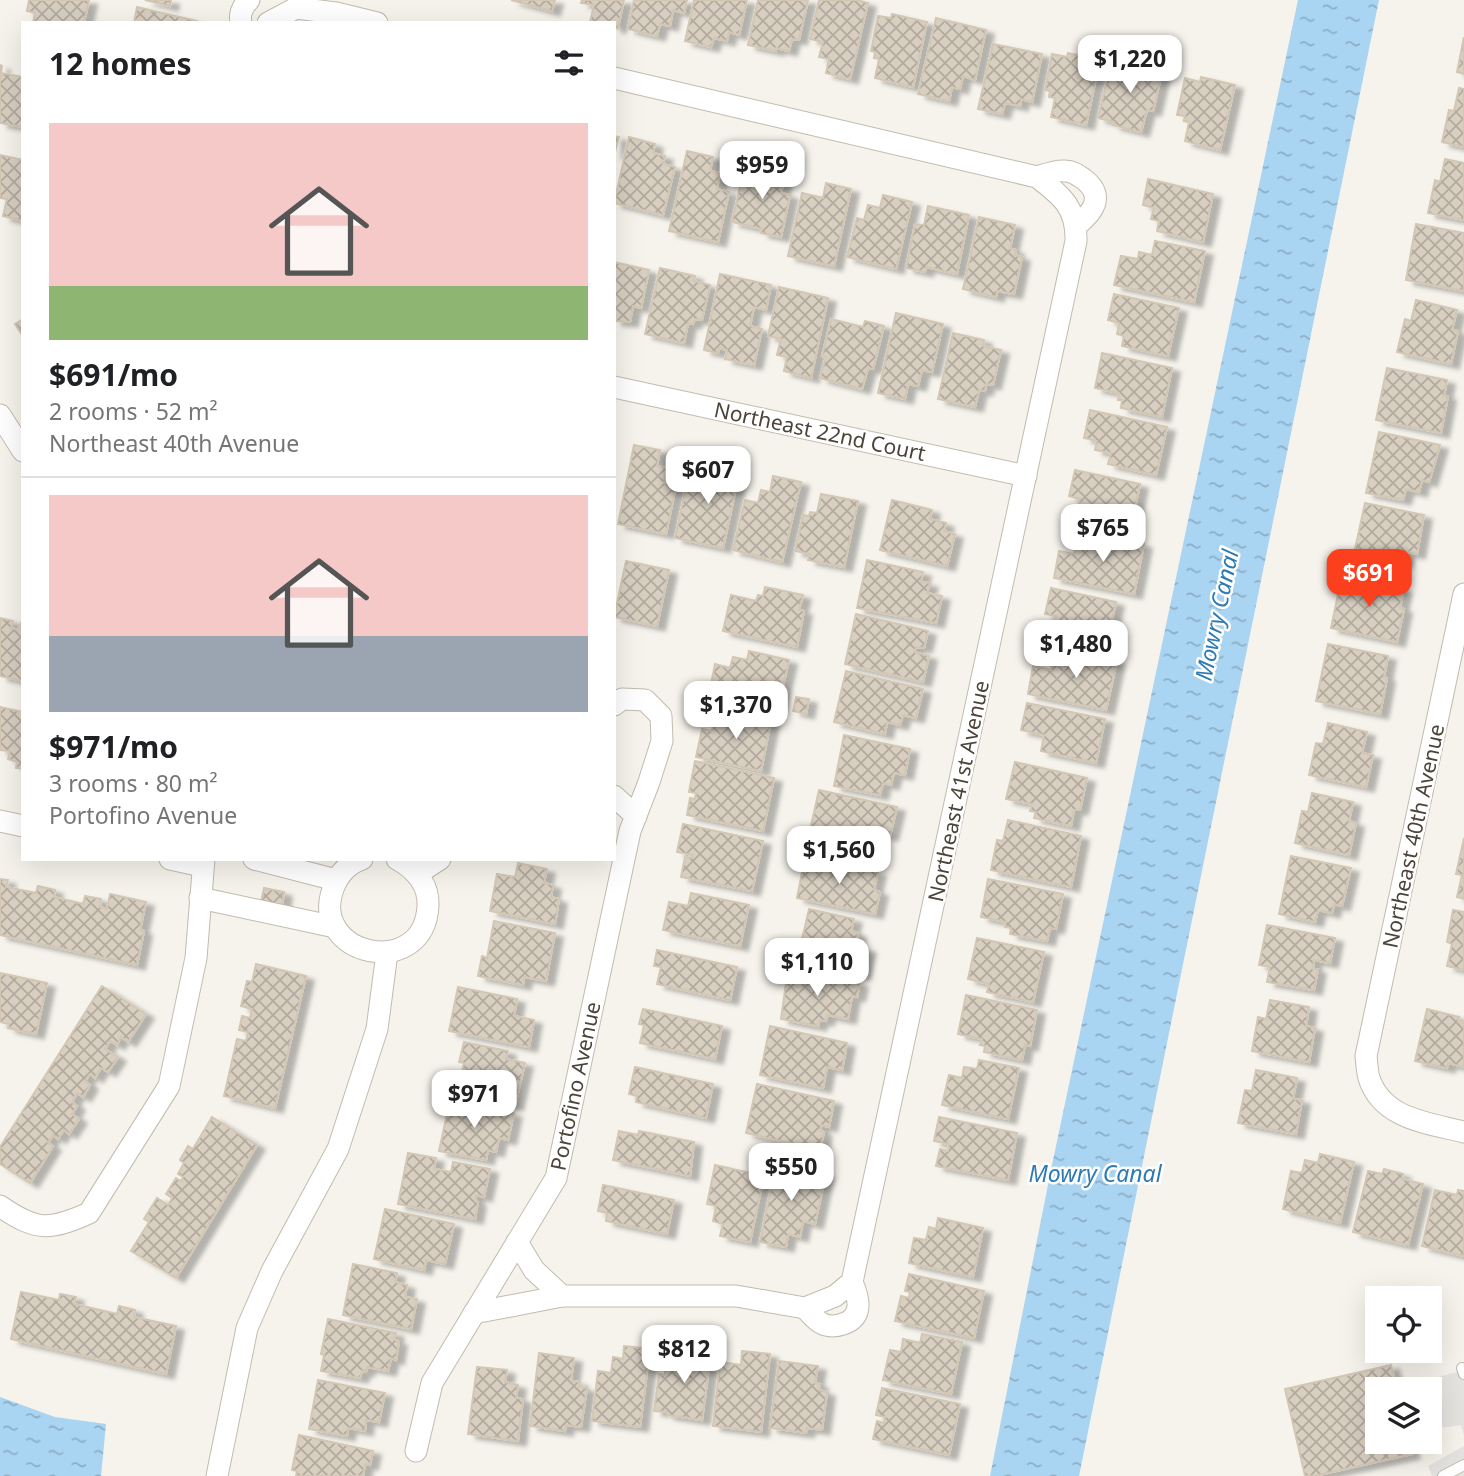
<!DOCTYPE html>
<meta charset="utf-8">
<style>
:root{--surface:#fff;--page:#f6f6f6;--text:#202124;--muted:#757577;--line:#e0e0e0;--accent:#fc3f1d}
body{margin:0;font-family:"Noto Sans",sans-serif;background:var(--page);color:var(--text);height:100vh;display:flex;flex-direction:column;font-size:26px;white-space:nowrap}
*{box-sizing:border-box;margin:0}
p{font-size:23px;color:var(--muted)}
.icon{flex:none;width:38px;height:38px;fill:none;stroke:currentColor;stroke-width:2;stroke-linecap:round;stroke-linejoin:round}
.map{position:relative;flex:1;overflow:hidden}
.details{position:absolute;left:21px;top:21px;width:595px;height:840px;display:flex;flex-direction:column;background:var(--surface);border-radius:0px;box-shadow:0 7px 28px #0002}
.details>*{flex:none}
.controls{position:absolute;left:1365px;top:1286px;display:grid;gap:14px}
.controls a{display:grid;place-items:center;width:77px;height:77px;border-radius:0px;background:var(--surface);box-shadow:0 7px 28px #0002;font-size:35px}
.price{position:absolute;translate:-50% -60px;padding:0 16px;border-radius:14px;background:#fff;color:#222;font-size:23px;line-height:46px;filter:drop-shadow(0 2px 4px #0008)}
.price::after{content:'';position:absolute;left:50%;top:42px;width:21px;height:16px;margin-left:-10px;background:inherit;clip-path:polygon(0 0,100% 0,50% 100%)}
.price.on{background:var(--accent);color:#fff}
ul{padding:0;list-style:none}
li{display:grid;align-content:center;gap:14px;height:371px;padding:0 28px}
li+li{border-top:2px solid var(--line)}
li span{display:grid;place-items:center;height:217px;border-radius:0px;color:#555}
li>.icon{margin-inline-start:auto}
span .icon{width:126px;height:126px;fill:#fffc;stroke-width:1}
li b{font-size:30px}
h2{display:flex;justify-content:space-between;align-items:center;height:84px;padding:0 28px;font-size:30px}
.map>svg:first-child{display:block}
.parking{fill:#e5e3e0}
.water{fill:url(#water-ripples)}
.building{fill:url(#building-cross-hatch);stroke:#d3c7b4;stroke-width:2;filter:url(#shadow)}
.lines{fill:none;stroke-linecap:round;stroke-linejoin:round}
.service-casing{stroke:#c2bbae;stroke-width:12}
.minor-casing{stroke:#c2bbae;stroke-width:23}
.service{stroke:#fff;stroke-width:10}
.minor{stroke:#fff;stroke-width:21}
.labels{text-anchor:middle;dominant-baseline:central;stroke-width:5;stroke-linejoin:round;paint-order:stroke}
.street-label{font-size:21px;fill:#4b4439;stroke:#fff}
.water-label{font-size:23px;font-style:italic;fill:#2e7ab2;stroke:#fff}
</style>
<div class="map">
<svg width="1464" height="1476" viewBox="0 0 1464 1476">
<defs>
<pattern id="water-ripples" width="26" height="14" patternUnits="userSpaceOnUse" patternTransform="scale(1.75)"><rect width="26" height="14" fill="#a9d4f2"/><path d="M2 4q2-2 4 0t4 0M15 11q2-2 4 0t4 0" fill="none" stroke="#8caec5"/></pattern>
<pattern id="building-cross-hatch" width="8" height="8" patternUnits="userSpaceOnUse" patternTransform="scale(1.75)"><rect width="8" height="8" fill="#d8cfc1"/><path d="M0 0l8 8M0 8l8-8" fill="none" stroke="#b1aa9e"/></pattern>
<filter id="shadow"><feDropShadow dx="8" dy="4.5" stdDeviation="2" flood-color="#0004"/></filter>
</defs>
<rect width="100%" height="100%" fill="#f6f3ec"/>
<g class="parking">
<polygon points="1464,1370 1464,1436 1461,1425 1440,1428 1427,1380"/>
<polygon points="1464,1446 1464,1476 1432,1476 1428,1466"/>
</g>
<g class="water">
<polygon points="1298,0 1379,0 1079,1476 990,1476 1052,1165"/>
<polygon points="0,1397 55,1417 106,1424 101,1476 0,1476"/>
</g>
<g class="building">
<polygon points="29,0 89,0 84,23 33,23 35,13 27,11"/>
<polygon points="145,0 171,0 170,6"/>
<polygon points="511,0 555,0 552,11"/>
<polygon points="582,0 624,0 618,28 614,28 614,23 590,22 594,5 581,3"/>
<polygon points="634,0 687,0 684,13 673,10 670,26 660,24 657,36 628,29"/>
<polygon points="694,0 747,0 739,35 729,32 727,41 714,38 711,47 685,41"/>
<polygon points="758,0 808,0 799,40 792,39 789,51 776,48 776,51 748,45"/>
<polygon points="819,0 857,0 868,3 850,79 826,73 829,59 819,57 823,42 810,39"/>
<polygon points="137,7 197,21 197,23 134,23"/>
<polygon points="892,14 927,22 913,87 875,78 879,59 874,58 875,52 871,51 878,16 891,18"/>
<polygon points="936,18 986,30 975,80 963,76 960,89 952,87 949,101 918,94"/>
<polygon points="1464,37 1464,74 1457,72"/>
<polygon points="993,44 1042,54 1032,102 1021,99 1020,106 1005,103 1002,114 978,109"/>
<polygon points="1068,53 1100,60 1086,125 1051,117 1055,98 1049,97 1050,91 1045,90 1052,54 1067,57"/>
<polygon points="1111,63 1142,70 1144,65 1163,69 1153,111 1147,110 1141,132 1113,125 1114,122 1098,118"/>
<polygon points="0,65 2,66 1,73 23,77 23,127 0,123"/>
<polygon points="1201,77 1235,85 1220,150 1185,141 1189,122 1184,121 1185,116 1177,115 1185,78 1200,82"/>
<polygon points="1459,88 1464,89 1464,147 1442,142 1449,110 1454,111"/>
<polygon points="614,136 619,137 614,156"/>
<polygon points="629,137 655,144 653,153 665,156 663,164 675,167 663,215 614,203"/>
<polygon points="687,151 713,157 710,171 720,173 717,189 729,192 718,242 669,231"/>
<polygon points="0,155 23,160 23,221 3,216 7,199 0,198"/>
<polygon points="1445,159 1464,163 1464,220 1428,213 1435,180 1440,182"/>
<polygon points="745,165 785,175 781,193 790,195 781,237 761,233 762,229 732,222"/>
<polygon points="1148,179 1213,194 1203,242 1157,231 1159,221 1151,219 1154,208 1143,205"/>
<polygon points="826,183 851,189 834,266 788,256 802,193 823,198"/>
<polygon points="883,195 912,202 896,269 847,257 857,218 864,220 868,205 880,208"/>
<polygon points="928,206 969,215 957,274 926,267 925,272 906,268 915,224 924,225"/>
<polygon points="979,217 1015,225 1010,249 1016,250 1015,255 1022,257 1014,294 997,291 996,297 963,289"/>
<polygon points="1416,224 1464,233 1464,291 1406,280"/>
<polygon points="1155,241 1205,251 1194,302 1114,285 1121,256 1138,259 1139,252 1152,255"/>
<polygon points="614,262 649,270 641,308 633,306 630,322 614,321"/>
<polygon points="660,268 695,276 694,281 710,285 702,320 695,319 693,324 688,323 684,343 645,334"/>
<polygon points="720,274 771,285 766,310 754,307 750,326 762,329 754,365 725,359 727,350 719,348 718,353 704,350"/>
<polygon points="779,287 828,298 811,378 784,371 787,357 777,355 781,339 768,336"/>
<polygon points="1114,294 1179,308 1168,356 1122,346 1124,336 1117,334 1119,323 1108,320"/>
<polygon points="1416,300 1457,310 1452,330 1458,331 1451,364 1397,352 1405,319 1411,321"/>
<polygon points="896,313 943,324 932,372 922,370 918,386 908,384 905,399 878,393"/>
<polygon points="23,319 23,334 22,335 15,324"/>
<polygon points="831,319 863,327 865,321 884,326 873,369 868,368 862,389 820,378 826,357 822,356"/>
<polygon points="953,333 984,340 983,346 1001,350 993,385 986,384 985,391 979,390 975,407 938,399"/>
<polygon points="1102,353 1172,368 1162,417 1121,408 1122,400 1118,400 1119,393 1095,388"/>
<polygon points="1387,368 1447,380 1444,396 1448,396 1441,433 1376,420"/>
<polygon points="1090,410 1167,427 1156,475 1108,464 1111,453 1095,450 1097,441 1084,438"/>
<polygon points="1379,432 1440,445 1429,482 1422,480 1419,492 1406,489 1403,500 1366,493"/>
<polygon points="634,445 660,450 657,466 667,468 664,483 676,486 666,534 618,524"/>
<polygon points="691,465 710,469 707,479 712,480 716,465 740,470 723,548 675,538"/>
<polygon points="1075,470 1140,484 1130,532 1083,522 1086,512 1078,510 1080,499 1069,496"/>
<polygon points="773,476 801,482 782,562 733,550 745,500 758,503 761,490 770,492"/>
<polygon points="821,494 858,501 844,567 808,560 810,554 795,551 803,515 809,516 810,512 817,513"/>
<polygon points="892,500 932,510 930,519 946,523 944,531 955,534 947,566 880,550"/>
<polygon points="1365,503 1424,515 1417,554 1407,552 1404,563 1391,560 1389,570 1352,563"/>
<polygon points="1094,533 1144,544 1134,594 1054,578 1059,551 1074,554 1076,545 1091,548"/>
<polygon points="867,560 923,572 921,582 930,583 927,593 942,596 936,623 857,608"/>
<polygon points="626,561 669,570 657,626 614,617"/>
<polygon points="1342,575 1404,589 1400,608 1404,609 1397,642 1331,628"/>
<polygon points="765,587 803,595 799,610 804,611 797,647 723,631 731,595 756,601 758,595 763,596"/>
<polygon points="1051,588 1116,602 1105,650 1059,640 1061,629 1054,627 1056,616 1045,614"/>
<polygon points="856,614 928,631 924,648 916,647 914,652 929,656 923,682 845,664"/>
<polygon points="0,618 13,621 11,628 19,630 21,623 23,624 23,681 0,676"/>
<polygon points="1328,644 1388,656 1384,677 1387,678 1380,714 1316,701"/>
<polygon points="1062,650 1117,661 1106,710 1028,694 1033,666 1051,670 1052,664 1059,666"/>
<polygon points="749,651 789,660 778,708 709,694 715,664 730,668 733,657 747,660"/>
<polygon points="846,671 923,689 916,718 903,715 900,725 887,722 885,734 834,722"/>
<polygon points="796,697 809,699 806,714 793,711"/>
<polygon points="1027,703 1105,719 1096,763 1041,751 1044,735 1021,730"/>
<polygon points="0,707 23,712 23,769 16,768 17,762 8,759 10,751 0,750"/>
<polygon points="724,711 771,721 761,771 696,757 702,729 712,731 714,718 722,720"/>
<polygon points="1328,723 1367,732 1362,753 1373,755 1366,787 1309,775 1316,743 1323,744"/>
<polygon points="844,735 910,749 905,775 894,773 891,785 883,783 880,795 834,786"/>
<polygon points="695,761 774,778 763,831 687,815 690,798 695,799 696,793 689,792"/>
<polygon points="1015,762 1087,778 1080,810 1074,810 1071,826 1034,818 1036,812 1030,811 1032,804 1006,799"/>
<polygon points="819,790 897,807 890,836 877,833 875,841 863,839 860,851 808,839"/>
<polygon points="1312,793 1353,802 1349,821 1356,823 1349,855 1295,843 1302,811 1308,812"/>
<polygon points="1008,820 1081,836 1071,887 991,870 997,840 1003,841"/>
<polygon points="683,824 763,841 752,891 681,877 685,857 692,858 693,855 677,852"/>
<polygon points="1464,838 1464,899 1457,897 1462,875 1456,874"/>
<polygon points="1291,856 1351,868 1342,906 1334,904 1332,913 1318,910 1315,922 1279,914"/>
<polygon points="805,857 878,872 874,890 880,892 875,914 797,898"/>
<polygon points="518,863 547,869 544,883 553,885 551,897 559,899 555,924 490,911 497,874 515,877"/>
<polygon points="0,879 8,880 6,887 36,893 38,886 55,890 54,897 83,904 85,896 101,899 100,907 107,909 110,894 146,902 140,930 144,931 137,965 0,935"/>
<polygon points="988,879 1063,894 1056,929 1050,928 1047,941 1010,934 1011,928 1005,927 1006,922 981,917"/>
<polygon points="264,888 284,892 282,907 261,902"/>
<polygon points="691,893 749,905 740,946 663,930 669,902 688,906"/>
<polygon points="809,909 854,919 851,931 858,933 856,946 868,949 862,975 797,961"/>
<polygon points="1453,910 1464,912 1464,970 1447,966 1452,944 1447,942"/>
<polygon points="494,921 555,933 546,981 524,977 523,985 478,976 482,956 487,958"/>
<polygon points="1267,925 1335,938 1330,963 1314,960 1313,969 1318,969 1314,990 1267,982 1270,967 1259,965"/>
<polygon points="977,938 1044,952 1033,1002 987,992 989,984 968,979"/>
<polygon points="657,950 737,967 730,1000 657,984 661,967 654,966"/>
<polygon points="256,964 306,976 275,1108 224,1096 237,1039 246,1041 248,1032 239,1030 242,1016 250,1018 252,1009 241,1006 247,981 252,982"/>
<polygon points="788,969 860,983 857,997 852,996 848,1019 827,1015 826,1021 820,1020 818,1026 781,1019"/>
<polygon points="0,973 47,983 36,1034 8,1028 9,1024 0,1022"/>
<polygon points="102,986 146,1014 128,1042 121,1037 117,1045 110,1041 105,1049 118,1057 108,1072 101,1068 95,1078 90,1074 85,1081 90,1085 83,1097 77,1093 72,1102 77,1106 72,1114 79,1119 69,1134 64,1130 58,1139 53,1135 48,1143 53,1146 30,1183 0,1164 0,1147"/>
<polygon points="458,987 517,999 514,1016 534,1020 529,1047 449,1031"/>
<polygon points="966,995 1037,1010 1030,1046 1025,1045 1022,1060 984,1052 985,1046 980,1045 982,1039 958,1034"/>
<polygon points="1270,1000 1309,1007 1306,1026 1315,1028 1309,1062 1252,1051 1258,1017 1266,1019"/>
<polygon points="643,1009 722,1026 715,1059 640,1043 644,1025 639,1024"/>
<polygon points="1427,1009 1459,1017 1458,1022 1464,1023 1464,1067 1448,1063 1447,1068 1415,1061"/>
<polygon points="770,1026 847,1043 842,1070 827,1067 823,1088 760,1075"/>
<polygon points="464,1042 508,1051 506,1059 525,1063 515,1106 458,1093 464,1063 459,1062"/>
<polygon points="979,1060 1019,1068 1008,1119 942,1105 949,1075 962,1078 964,1067 977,1069"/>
<polygon points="635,1067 713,1084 706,1118 636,1102 637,1096 629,1094"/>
<polygon points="1256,1070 1297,1078 1293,1099 1302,1100 1296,1134 1238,1123 1245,1090 1252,1091"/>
<polygon points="757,1084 834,1101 829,1127 821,1125 820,1131 824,1132 820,1150 746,1133"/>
<polygon points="450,1100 514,1113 508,1140 499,1138 496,1152 488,1150 486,1160 439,1151"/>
<polygon points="212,1117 257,1145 176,1278 131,1251 149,1222 144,1219 157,1198 168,1205 172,1198 166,1194 176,1178 181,1181 183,1177 178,1174 184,1163 180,1160 188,1146 193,1149"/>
<polygon points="939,1117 1017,1133 1008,1180 936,1166 940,1149 948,1151 949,1144 934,1141"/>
<polygon points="619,1131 638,1135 639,1131 694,1142 690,1176 613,1160"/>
<polygon points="408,1153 436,1158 434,1169 451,1172 453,1162 490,1169 484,1197 476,1195 475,1201 478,1202 475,1219 398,1204"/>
<polygon points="1320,1154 1354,1162 1340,1223 1283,1209 1291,1171 1302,1173 1305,1160 1318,1163"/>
<polygon points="776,1163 826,1173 815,1224 803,1221 800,1237 788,1234 786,1247 760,1242"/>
<polygon points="715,1165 764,1176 750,1242 720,1236 723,1224 713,1221 716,1206 707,1204"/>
<polygon points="1384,1169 1403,1174 1402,1179 1423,1184 1408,1245 1353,1232 1368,1171 1382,1174"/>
<polygon points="603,1185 674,1200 667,1234 606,1221 607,1213 598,1211"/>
<polygon points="1435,1190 1457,1195 1458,1190 1464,1191 1464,1256 1422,1246"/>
<polygon points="385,1209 454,1224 445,1264 426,1260 424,1270 374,1259"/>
<polygon points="938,1218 983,1228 973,1277 909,1263 914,1238 926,1240 929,1227 936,1229"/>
<polygon points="353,1264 397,1273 395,1282 407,1285 405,1297 417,1299 411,1329 343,1315"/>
<polygon points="909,1274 984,1291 974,1338 895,1321 901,1296 909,1298 910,1292 905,1291"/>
<polygon points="21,1292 59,1300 60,1294 76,1297 74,1304 117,1314 119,1306 135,1310 134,1317 176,1326 166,1374 11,1339"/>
<polygon points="328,1319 396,1333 394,1340 399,1341 396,1360 391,1358 388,1371 367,1367 366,1372 362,1371 360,1378 321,1371 324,1355 321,1354"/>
<polygon points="922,1334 962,1342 951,1394 883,1380 890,1350 901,1352 903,1339 920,1343"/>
<polygon points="624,1346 650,1349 640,1427 592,1421 598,1371 611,1373 613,1357 623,1359"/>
<polygon points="677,1348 711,1353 702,1420 667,1415 667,1412 654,1411 659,1374 665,1375 665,1369 673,1370"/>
<polygon points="742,1351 770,1354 761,1432 713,1426 720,1362 741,1365"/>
<polygon points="539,1353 574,1358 571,1381 580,1382 579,1387 587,1388 581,1427 566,1425 565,1431 530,1426"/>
<polygon points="779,1361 818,1366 815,1383 820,1384 819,1390 827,1392 822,1430 807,1428 806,1433 770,1428"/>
<polygon points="1391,1365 1397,1390 1377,1390 1377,1442 1409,1442 1412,1454 1314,1476 1305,1476 1285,1389"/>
<polygon points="477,1367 507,1370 505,1382 518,1385 516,1398 523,1399 518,1441 468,1434"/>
<polygon points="318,1380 385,1393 379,1422 366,1420 365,1431 348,1428 347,1436 309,1429"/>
<polygon points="882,1388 960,1404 949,1455 873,1439 877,1421 884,1423 885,1417 876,1415"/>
<polygon points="299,1435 373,1451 370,1465 365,1464 363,1476 296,1476 297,1471 292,1470"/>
</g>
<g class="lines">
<g class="service-casing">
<g id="service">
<polyline points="1462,1368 1464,1374"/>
<polyline points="1443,1476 1464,1465"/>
</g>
</g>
<g class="minor-casing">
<g id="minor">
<path d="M 241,23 C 239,14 242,7 249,0"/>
<polyline points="268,23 296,8 336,13 377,23"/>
<path d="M 1037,177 C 1046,174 1056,170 1065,171 C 1073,171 1079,176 1085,180 C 1105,197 1093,212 1077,225"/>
<polyline points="614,387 1026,476"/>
<polyline points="0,415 23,451"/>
<path d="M 1464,594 L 1366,1056 C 1367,1063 1367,1071 1369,1078 C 1382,1119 1428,1123 1464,1132"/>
<polyline points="614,796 636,816"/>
<polyline points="0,821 23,826"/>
<polyline points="170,859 202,866"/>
<polyline points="254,859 336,880"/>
<path d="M 362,859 C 347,864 338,875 333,889 C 309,956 424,981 428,906 C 429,884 415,869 397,859"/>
<polyline points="417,874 440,859"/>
<polyline points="200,898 335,927"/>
<path d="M 0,1206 C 36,1231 49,1231 89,1213 L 169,1086 L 196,958 L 204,859"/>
<polyline points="517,1242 534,1270 562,1296"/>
<path d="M 805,1308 C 810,1313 815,1320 821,1323 C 828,1327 837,1326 843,1324 C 864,1317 859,1298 852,1282"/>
<path d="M 474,1313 L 562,1296 L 736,1296 L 805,1308 L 835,1296 L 852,1282 L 1076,241 C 1077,208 1062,196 1037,177 L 614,78"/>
<polyline points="416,1451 432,1383 556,1178 630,831 649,782 662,741 661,716 645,700 622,699 614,705"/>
<polyline points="217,1476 247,1328 272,1271 338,1149 377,1029 387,953"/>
</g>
</g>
<use href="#service" class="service"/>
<use href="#minor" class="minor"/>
</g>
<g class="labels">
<g class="street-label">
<text transform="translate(820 431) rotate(12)">Northeast 22nd Court</text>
<text transform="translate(958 791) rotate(-78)">Northeast 41st Avenue</text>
<text transform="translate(1413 836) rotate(-78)">Northeast 40th Avenue</text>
<text transform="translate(575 1086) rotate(-78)">Portofino Avenue</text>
</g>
<g class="water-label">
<text transform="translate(1216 615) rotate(-78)">Mowry Canal</text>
<text x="1095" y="1173">Mowry Canal</text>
</g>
</g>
</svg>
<div class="controls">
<a><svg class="icon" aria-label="locate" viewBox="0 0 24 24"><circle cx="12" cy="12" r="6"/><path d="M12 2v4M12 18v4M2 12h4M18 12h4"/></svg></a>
<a><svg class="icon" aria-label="layers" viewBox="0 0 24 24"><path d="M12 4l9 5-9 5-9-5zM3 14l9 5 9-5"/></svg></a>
</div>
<b class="price" style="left:1130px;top:95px">$1,220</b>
<b class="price" style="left:762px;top:201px">$959</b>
<b class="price" style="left:708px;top:506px">$607</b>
<b class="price" style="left:1103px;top:564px">$765</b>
<b class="price on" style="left:1369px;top:609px">$691</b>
<b class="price" style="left:1076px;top:680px">$1,480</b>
<b class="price" style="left:736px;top:741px">$1,370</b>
<b class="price" style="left:839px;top:886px">$1,560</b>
<b class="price" style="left:817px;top:998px">$1,110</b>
<b class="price" style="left:474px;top:1130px">$971</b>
<b class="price" style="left:791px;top:1203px">$550</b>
<b class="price" style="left:684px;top:1385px">$812</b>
<section class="details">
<h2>12 homes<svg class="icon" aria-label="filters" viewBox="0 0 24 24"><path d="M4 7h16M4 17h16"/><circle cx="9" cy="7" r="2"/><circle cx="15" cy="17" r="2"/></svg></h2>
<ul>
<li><span style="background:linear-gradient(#f6c9c9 75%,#8fb573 0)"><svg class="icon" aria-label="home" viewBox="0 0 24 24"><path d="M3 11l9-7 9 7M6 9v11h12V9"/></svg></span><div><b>$691/mo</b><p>2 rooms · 52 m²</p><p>Northeast 40th Avenue</p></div></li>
<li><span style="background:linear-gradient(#f6c9c9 65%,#9aa5b1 0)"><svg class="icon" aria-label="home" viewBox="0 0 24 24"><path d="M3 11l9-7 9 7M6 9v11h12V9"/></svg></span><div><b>$971/mo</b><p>3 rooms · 80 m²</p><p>Portofino Avenue</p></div></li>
</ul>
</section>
</div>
